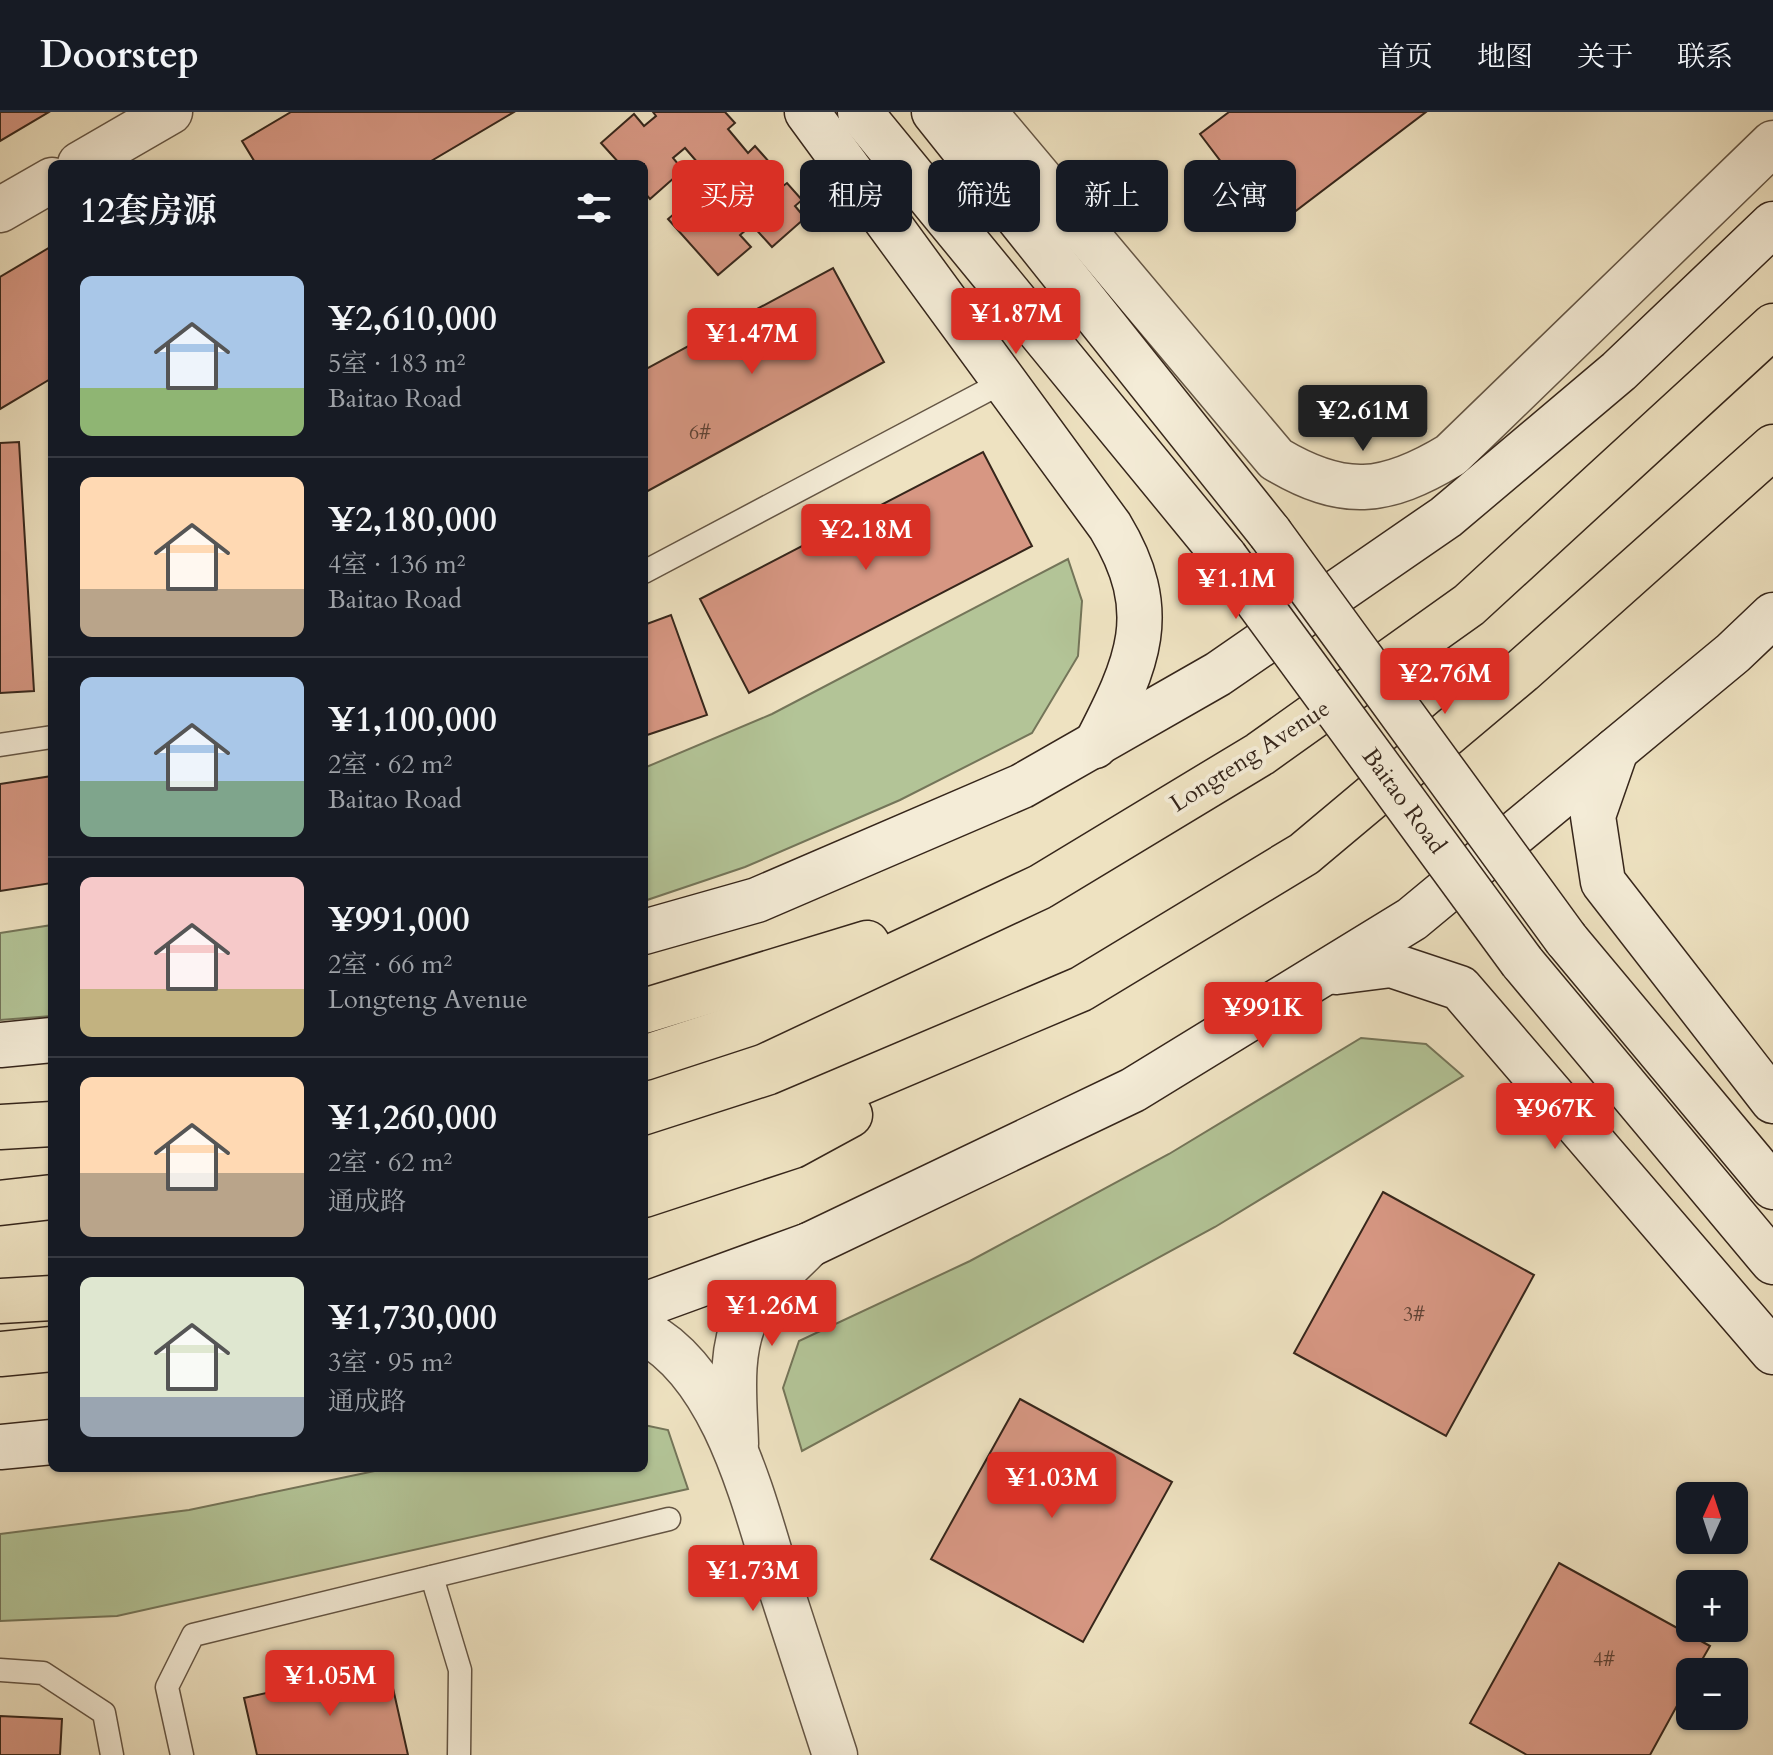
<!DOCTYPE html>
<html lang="zh">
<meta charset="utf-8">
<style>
:root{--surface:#171b24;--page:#20242c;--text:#f1f3f6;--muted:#9ea1a6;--line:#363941;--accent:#d93025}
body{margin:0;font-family:Cardo,"Noto Serif SC",serif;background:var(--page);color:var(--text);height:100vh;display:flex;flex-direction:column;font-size:30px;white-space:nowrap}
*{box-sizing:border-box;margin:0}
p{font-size:26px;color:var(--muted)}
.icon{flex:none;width:44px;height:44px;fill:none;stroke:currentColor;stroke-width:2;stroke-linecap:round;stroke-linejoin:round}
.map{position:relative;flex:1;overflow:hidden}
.drawer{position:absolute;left:48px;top:48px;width:600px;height:1312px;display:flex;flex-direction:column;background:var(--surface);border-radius:12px;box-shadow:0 2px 6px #0004}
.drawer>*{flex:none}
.banner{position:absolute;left:672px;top:48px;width:760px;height:72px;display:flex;gap:16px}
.needle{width:52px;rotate:3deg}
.fabs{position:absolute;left:1676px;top:1370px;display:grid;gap:16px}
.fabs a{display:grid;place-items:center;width:72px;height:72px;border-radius:12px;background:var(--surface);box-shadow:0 2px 6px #0004;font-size:40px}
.price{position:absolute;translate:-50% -68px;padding:0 18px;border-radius:8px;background:var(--accent);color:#fff;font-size:26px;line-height:52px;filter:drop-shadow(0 2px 4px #0008)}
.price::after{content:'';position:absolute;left:50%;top:48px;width:24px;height:18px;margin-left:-12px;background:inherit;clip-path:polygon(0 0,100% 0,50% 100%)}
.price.selected{background:#222;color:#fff}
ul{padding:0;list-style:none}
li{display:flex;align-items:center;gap:24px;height:200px;padding:0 32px}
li+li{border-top:2px solid var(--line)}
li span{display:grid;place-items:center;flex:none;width:224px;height:160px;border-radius:12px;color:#555}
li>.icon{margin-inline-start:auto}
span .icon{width:96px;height:96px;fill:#fffc;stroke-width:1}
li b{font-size:34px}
h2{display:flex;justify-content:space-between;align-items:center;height:96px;padding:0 32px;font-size:34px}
.tag{padding:0 28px;border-radius:12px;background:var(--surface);box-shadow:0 2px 6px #0004;font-size:28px;line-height:72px}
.tag.selected{background:var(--accent);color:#fff}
header{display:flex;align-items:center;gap:48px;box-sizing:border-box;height:112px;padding:0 40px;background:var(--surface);border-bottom:2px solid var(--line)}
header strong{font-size:38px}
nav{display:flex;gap:44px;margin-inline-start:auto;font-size:28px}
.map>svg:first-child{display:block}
.green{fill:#b3c497;stroke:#747559;stroke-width:2}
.building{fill:#d79783;stroke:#36261b;stroke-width:2}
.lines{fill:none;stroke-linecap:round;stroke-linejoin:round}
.lane-casing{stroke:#645544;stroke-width:25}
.street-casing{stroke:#645544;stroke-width:47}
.secondary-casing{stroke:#36261b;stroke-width:47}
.highway-casing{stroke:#36261b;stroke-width:47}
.lane{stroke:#f4ecd7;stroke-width:22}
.street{stroke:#f4ecd7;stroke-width:44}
.secondary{stroke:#f4ecd7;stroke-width:44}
.highway{stroke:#eee2c1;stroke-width:44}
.secondary-bridge-casing{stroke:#36261b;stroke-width:47;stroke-linecap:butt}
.secondary-bridge{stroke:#f4ecd7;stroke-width:44}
.labels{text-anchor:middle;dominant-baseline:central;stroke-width:8;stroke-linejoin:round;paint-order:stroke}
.number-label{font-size:20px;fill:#5e4235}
.street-label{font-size:24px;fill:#36261b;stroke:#f4ecd7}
</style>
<header>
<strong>Doorstep</strong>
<nav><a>首页</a><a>地图</a><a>关于</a><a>联系</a></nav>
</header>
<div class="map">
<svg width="1773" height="1643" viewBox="0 0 1773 1643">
<rect width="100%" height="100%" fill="#eee2c1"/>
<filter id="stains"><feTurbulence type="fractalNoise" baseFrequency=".0025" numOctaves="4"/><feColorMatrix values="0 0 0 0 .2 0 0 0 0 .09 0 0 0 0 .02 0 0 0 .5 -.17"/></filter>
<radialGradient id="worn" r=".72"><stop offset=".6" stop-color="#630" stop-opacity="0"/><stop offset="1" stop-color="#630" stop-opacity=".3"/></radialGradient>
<g class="green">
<polygon points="1068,447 1082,489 1078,544 1032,621 900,688 745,755 644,789 644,656 772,602"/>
<polygon points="52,813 52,904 0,908 0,821"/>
<polygon points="1361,926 1426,932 1463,964 1215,1115 802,1339 783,1276 799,1229 970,1149 1169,1042"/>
<polygon points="644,1313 668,1318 688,1377 117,1504 0,1509 0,1422 189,1398 389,1356 644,1356"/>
</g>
<g class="building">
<polygon points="0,0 49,0 0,29"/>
<polygon points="291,0 514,0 426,52 256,52 242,29"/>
<polygon points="653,0 725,0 735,11 728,17 748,41 755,34 771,52 763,58 779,77 787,71 802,88 795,94 805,106 772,135 752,113 740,123 751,135 718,163 668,107 701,79 711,90 723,80 685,36 673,46 683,58 650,87 644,80 644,52 620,52 601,31 634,2 644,14 656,4"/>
<polygon points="1229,0 1426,0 1272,117 1200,22"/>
<polygon points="52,134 52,266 0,297 0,165"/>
<polygon points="833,156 884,250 644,381 644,258"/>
<polygon points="19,330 34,579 0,581 0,331"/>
<polygon points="983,340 1032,434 749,581 700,487"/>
<polygon points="671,503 707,603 644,624 644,513"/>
<polygon points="52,664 52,771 0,779 0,672"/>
<polygon points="1383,1080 1534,1163 1446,1324 1294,1241"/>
<polygon points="1020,1287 1172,1370 1083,1530 931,1447"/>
<polygon points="1559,1451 1710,1534 1695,1560 1690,1560 1690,1570 1650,1643 1527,1643 1470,1611"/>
<polygon points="388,1554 408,1643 257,1643 244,1586"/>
<polygon points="0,1604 62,1607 60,1643 0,1643"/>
</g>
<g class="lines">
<g class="lane-casing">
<g id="lane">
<polyline points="644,460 1005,269"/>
<polyline points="0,633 52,625"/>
<polyline points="432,1465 460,1558 459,1643"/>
<polyline points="0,1558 43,1561 104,1601 112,1643"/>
<polyline points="182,1643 167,1575 193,1523 669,1407"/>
</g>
</g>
<g class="street-casing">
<g id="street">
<path d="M 984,0 L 1276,347 C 1343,387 1385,383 1451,343 L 1773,31"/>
<polyline points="80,52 170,0"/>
<polyline points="0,98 52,68"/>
<path d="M 644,1220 C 726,1264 754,1392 780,1474 C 798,1530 817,1587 835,1643"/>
<path d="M 736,1332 C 735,1291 728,1242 747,1203 C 761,1176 788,1155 809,1133"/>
</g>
</g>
<g class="secondary-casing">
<g id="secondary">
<path d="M 807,0 L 1110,414 C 1162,500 1138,551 1095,634"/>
<polyline points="860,0 1225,445"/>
<polyline points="934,0 1270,421"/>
<polyline points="1616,638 1593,704 1603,770 1773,989"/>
<polyline points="644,820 757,788 1022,674 1218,562 1446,405 1619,259 1773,112"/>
<polyline points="1566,827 1773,1075"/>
<polyline points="1522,850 1773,1150"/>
<polyline points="1336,860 1391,853 1460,876 1773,1240"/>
<polyline points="0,933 52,928"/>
<polyline points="644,1193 809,1133 1133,978 1412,807 1733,541 1773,503"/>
<polyline points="0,1335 52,1330"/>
</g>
</g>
<g class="highway-casing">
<g id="highway">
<polyline points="644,899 867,831"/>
<polyline points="644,946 748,912 1040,775 1260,642 1469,493 1773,214"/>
<polyline points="0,1015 52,1012"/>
<polyline points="644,1048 784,1003 1081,877 1304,742 1522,559 1773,335"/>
<polyline points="644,1083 793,1034 850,1003"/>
<polyline points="0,1091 52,1085"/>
<polyline points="0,1189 52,1186"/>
<polyline points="0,1242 52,1237"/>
</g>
</g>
<use href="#lane" class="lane"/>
<use href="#street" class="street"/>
<use href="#secondary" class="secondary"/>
<use href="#highway" class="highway"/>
<g class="secondary-bridge-casing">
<g id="secondary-bridge">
<polyline points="1270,421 1566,827"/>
<polyline points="1225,445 1522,850"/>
</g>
</g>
<use href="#secondary-bridge" class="secondary-bridge"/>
</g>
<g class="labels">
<g class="number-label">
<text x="700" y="320">6#</text>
<text x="1414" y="1202">3#</text>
<text x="1604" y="1547">4#</text>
</g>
<g class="street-label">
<text transform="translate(1250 644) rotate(-33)">Longteng Avenue</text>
<text transform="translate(1404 689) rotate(54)">Baitao Road</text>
</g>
</g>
<rect width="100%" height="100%" filter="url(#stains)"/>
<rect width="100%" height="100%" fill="url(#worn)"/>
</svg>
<div class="fabs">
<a><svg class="needle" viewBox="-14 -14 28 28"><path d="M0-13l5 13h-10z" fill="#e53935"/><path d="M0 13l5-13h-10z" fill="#9ea1a6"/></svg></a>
<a>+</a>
<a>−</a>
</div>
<b class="price" style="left:1016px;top:244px">¥1.87M</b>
<b class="price" style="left:752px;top:264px">¥1.47M</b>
<b class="price selected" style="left:1363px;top:341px">¥2.61M</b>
<b class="price" style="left:866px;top:460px">¥2.18M</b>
<b class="price" style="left:1236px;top:509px">¥1.1M</b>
<b class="price" style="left:1445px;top:604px">¥2.76M</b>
<b class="price" style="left:1263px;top:938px">¥991K</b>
<b class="price" style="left:1555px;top:1039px">¥967K</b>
<b class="price" style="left:772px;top:1236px">¥1.26M</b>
<b class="price" style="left:1052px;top:1408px">¥1.03M</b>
<b class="price" style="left:753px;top:1501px">¥1.73M</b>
<b class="price" style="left:330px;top:1606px">¥1.05M</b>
<div class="banner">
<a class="tag selected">买房</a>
<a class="tag">租房</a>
<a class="tag">筛选</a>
<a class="tag">新上</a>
<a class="tag">公寓</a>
</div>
<section class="drawer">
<h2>12套房源<svg class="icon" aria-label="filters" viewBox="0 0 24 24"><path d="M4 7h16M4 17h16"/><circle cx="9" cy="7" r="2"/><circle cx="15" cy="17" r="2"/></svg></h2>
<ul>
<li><span style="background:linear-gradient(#a9c7e8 70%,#8fb573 0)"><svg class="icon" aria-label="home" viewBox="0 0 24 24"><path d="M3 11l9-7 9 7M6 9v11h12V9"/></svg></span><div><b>¥2,610,000</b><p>5室 · 183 m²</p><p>Baitao Road</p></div></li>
<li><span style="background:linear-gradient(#ffd9b3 70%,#b9a48a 0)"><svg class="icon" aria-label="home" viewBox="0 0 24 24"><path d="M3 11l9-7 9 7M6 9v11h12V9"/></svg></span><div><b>¥2,180,000</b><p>4室 · 136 m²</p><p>Baitao Road</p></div></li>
<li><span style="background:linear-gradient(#a9c7e8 65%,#7fa58c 0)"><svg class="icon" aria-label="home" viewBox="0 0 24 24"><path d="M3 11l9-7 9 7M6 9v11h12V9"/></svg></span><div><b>¥1,100,000</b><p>2室 · 62 m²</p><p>Baitao Road</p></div></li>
<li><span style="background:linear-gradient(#f6c9c9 70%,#c2b280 0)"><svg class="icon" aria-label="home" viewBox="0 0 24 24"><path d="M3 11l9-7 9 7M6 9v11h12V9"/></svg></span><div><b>¥991,000</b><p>2室 · 66 m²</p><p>Longteng Avenue</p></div></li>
<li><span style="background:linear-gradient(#ffd9b3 60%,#b9a48a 0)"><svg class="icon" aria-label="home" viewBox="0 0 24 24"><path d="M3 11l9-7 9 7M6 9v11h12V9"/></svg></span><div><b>¥1,260,000</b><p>2室 · 62 m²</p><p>通成路</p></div></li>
<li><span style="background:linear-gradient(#dfe7d0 75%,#9aa5b1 0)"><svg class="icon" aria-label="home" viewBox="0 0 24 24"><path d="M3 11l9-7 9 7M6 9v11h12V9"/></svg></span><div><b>¥1,730,000</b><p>3室 · 95 m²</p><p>通成路</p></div></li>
</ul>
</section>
</div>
